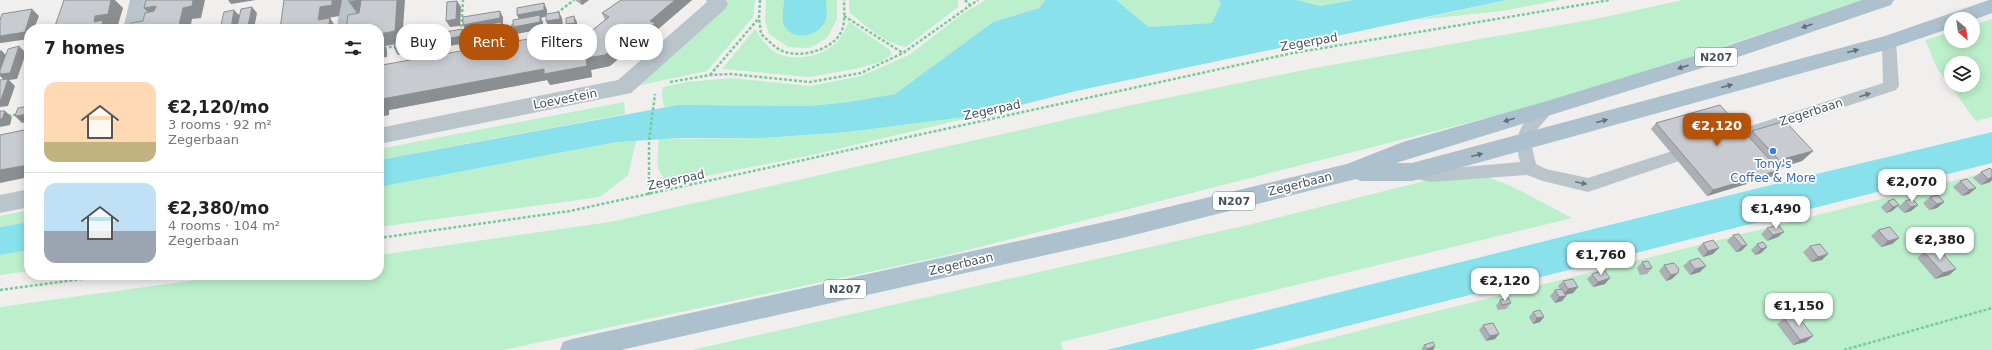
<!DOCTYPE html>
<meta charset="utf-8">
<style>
:root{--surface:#fff;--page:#f6f6f6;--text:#222;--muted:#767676;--line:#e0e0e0;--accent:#b45309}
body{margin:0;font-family:"DejaVu Sans",sans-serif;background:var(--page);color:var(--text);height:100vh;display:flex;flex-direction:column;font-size:15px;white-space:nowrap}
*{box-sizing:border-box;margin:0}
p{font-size:13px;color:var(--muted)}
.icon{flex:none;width:22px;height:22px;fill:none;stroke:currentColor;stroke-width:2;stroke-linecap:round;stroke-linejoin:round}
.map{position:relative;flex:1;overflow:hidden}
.details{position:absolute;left:24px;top:24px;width:360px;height:256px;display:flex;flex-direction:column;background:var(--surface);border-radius:16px;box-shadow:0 2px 10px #0003}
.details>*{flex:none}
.banner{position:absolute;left:396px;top:24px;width:380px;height:36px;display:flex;gap:8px}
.needle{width:26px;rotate:151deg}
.tools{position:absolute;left:1944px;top:12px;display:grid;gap:8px}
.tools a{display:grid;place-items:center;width:36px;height:36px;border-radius:50%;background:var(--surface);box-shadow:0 2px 10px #0003;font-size:20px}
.price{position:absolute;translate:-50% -34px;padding:0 9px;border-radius:8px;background:#fff;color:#222;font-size:13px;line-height:26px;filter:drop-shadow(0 1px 2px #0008)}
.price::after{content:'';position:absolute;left:50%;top:24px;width:12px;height:9px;margin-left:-6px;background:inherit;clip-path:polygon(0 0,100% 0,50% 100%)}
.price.selected{background:var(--accent);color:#fff}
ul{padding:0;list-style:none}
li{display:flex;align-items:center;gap:12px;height:100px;padding:0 20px}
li+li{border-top:1px solid var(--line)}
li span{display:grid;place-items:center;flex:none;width:112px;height:80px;border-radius:12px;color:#555}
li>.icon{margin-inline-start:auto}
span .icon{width:48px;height:48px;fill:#fffc;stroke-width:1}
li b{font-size:17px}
h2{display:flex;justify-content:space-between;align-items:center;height:48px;padding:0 20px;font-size:17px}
.chip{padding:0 14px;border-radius:16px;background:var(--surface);box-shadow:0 2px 10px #0003;font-size:14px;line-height:36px}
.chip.selected{background:var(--accent);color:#fff}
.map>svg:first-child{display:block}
.green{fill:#bcefcb;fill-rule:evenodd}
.water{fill:#89e1ec}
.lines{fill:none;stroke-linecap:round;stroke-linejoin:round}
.path{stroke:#74cd98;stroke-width:2.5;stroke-dasharray:3 2;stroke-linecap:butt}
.lane{fill:#b9c4cb;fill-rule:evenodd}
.street{fill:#b9c4cb;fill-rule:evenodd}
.primary{fill:#adc0cd;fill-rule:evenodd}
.wall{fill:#acafb4}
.shaded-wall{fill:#8c8f92}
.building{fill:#c8ccd1;stroke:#8c8f92}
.oneway{fill:#606e78}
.oneway2{fill:#68757d}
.shop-dot{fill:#3f7fe0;stroke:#fff;stroke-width:1.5}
.labels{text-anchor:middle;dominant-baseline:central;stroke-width:3.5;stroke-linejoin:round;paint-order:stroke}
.shield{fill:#fff;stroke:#7e878c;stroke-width:1}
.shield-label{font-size:11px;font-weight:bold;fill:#46535b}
.street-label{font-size:12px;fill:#46535b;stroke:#fff}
.shop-label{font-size:12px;fill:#366cbe;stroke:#fff}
</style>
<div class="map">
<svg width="1992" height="350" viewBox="0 0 1992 350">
<rect width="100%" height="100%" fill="#f1eeee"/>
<g class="green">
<polygon points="728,0 755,0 753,17 707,71 636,86"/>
<polygon points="766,0 784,0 784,24 826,19 826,0 837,0 837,19 827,38 810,48 788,47 769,34 765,21"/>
<path d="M 849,0 L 958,0 L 958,7 L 906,47 C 886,44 866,26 850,13 Z"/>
<polygon points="986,0 1045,0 1039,8 993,22 895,94 849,102 810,106 678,105 664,107 662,95 663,87 687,82 731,78 810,86 861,76 909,55 962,14"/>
<polygon points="1116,0 1218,0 1221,3 1213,23 1149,27"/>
<polygon points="1297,0 1354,0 1320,6"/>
<polygon points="1507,0 1560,0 1502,11 1416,20"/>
<polygon points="1683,0 1863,0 1577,95 944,256 503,350 0,350 0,307 232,275 379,275 379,255 610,222 1127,106 1314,68 1595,19"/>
<path d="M 1992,19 L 1992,117 L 1976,121 L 1937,68 L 1925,40 L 1951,32 L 1951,41 L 1973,41 L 1973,25 ZM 1951,63 L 1973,63 L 1973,85 L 1951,85 Z"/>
<path d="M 849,22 L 889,49 L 892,55 L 880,62 L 860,68 L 809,77 L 722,69 L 755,29 C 760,38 771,52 781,55 C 799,61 822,56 836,43 C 842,37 845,29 849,22 Z"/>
<polygon points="624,102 625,114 379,160 379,149"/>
<path d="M 981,115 L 812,155 L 671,183 C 652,171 658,159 659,139 L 763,138 L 848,132 Z"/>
<polygon points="636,141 628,175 600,197 379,227 379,187 617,142"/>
<polygon points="1469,170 1511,186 1572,218 1061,342 1063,350 692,350 1248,225"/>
<polygon points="1992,171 1992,350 1283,350"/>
<polygon points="29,210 29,222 0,227 0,216"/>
<polygon points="29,250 29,271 0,275 0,255"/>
</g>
<g class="water">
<path d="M 784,0 L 826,0 C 826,5 828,14 826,19 C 821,36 793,43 784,25 C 781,19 784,7 784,0 Z"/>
<polygon points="1045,0 1116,0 1149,27 1212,23 1221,3 1218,0 1297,0 1320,6 1354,0 1507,0 1076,91 981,115 848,132 763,138 680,138 617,142 379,187 379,160 678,105 810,106 849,102 895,94 993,22 1039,8"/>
<polygon points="1992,132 1992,163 1252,350 1107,350 1783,182"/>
<polygon points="29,222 29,250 0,255 0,227"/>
</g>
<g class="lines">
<g class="path">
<path d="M 760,0 L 759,18 L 761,34 C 767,39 773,46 780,50 C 798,59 830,51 840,34 C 846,25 844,10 844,0"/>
<polyline points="965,0 970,5"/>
<polyline points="557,13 574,0"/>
<polyline points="844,16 903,53"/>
<polyline points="501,27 516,25"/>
<polyline points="461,32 463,0"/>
<polyline points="462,34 477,31"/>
<polyline points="423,41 437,38"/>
<polyline points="379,49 396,46"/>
<polyline points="710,75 759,18"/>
<polyline points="670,82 710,75 731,74 810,82 861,73 903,53 978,0"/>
<polyline points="8,116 19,114"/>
<polyline points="649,195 649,141 655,94"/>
<polyline points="379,238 570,211 1293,53 1610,0"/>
<polyline points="0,290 112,275"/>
<polyline points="1844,350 1992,308"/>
</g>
<g class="lane">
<polygon points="1889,37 1894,38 1896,42 1899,86 1896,90 1726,146 1720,144 1718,140 1720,136 1883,83 1882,42 1884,38"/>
<path d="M 1547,103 L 1552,105 L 1555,109 L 1533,134 L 1532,147 L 1536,164 L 1546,169 L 1588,178 L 1694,144 L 1700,146 L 1702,150 L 1700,154 L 1588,192 L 1543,181 L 1527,175 L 1431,182 L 1406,177 L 1404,172 L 1406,167 L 1412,166 L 1431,170 L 1520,162 C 1515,142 1516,129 1532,114 C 1537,109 1541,105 1547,103 Z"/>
</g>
<g class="street">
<polygon points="130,0 150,0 143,29 123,29"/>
<polygon points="340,0 360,0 357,29 337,29"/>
<polygon points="706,0 726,0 728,4 725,9 631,93 379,144 379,128 618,80 707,2"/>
<polygon points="29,189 29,207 0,213 0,195"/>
</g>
<polygon class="primary" points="1862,0 1894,0 1891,5 1744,55 1396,163 1412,163 1885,36 1989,0 1992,0 1992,13 1973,20 1951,19 1951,28 1889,49 1412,181 1361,181 1356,179 1118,239 621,350 560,350 563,342 572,339 1118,219 1347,164 1403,142 1547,101 1730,45"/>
</g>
<g class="wall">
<polygon points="575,0 589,0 582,5 576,1"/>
<polygon points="621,0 692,0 657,30 659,35 630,59 623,55 610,66 591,70 592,77 550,85 547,80 389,110 389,115 379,71 545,36 547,40 590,32 605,20 602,13"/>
<polygon points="1656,123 1748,136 1752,131 1813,151 1802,161 1778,168 1779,170 1773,176 1707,196 1651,129"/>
<polygon points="1990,168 1990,182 1981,185 1973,178 1981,172"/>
<polygon points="1960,181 1976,188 1969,194 1962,196 1953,187"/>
<polygon points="1930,197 1944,202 1937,208 1929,210 1923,203"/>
<polygon points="1888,201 1899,205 1892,211 1886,213 1881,207"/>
<polygon points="1905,201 1918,205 1911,211 1904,213 1898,207"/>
<polygon points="1767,228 1778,237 1767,241 1761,234"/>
<polygon points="1878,230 1899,238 1892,244 1881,247 1871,236"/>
<polygon points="1733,235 1747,245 1741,251 1736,252 1727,241"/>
<polygon points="1703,243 1713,254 1703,257 1697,249"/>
<polygon points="1757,244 1767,247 1761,253 1755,255 1751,250"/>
<polygon points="1810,246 1822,260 1811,262 1803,252"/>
<polygon points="1924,252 1956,269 1949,275 1935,279 1917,258"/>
<polygon points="1689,261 1700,272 1690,275 1683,266"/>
<polygon points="1642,262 1652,268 1647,274 1640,275 1637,268"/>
<polygon points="1674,263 1672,279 1666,281 1659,271 1664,265"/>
<polygon points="1592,274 1605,284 1593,287 1587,279"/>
<polygon points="1563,281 1578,287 1573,293 1566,295 1562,301 1555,303 1550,296 1555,290 1560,289 1558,286"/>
<polygon points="1500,300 1511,303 1506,309 1498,310 1496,306"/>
<polygon points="1533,312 1540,322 1533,324 1529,317"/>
<polygon points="1784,318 1806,342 1793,345 1777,324"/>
<polygon points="1483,325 1495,339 1486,341 1479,330"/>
<polygon points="1424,345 1435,346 1433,350 1421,350"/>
</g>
<g class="shaded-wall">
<polygon points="111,0 115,0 123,8 118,25 113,26 116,29 100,29 94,22 95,16"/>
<polygon points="193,0 205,0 201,18 192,19 190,29 178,29 183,8"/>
<polygon points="228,0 256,0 231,4"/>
<polygon points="332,0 342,0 339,16 318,20 320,7"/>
<polygon points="361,0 368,11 357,13 349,2"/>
<polygon points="397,0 405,0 402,43 385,46 387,50 387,57 379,58 379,34"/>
<polygon points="580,0 589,0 582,5"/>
<polygon points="675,0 692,0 657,30 659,35 630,59 625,48 650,21"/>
<polygon points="457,1 461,7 460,26 450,27 446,21"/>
<polygon points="544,3 547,10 547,16 541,18 543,22 543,29 516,34 513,27 520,21 517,15"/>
<polygon points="156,6 154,19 144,8"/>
<polygon points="252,7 257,13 254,29 239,29 238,27 237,29 228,29 234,10 240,16"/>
<polygon points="32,9 39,16 34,29 29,29 29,39 1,43 0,43 0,36"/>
<polygon points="500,11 503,17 503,25 505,29 505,36 477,41 474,34 501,25 466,31 463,25"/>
<polygon points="559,12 562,18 563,25 549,28 546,21"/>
<polygon points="574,16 577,22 577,29 569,31 566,24"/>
<polygon points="330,18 337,29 328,29"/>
<polygon points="462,29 466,36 466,43 438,48 434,41"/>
<polygon points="423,36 427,43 426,50 398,55 394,48"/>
<polygon points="618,44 623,55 610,66 591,70 592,77 550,85 547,80 389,110 389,115 379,117 379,104 382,99 586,58"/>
<polygon points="19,46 26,53 17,79 9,80 15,86 8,106 0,107 0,100 5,81 0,76 0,51 1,50 7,56"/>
<polygon points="5,111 12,117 10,125 0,127 0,119"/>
<polygon points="29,114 29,121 22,123 15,116"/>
<polygon points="1813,151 1802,161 1769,171 1779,160"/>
<polygon points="28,165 29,166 29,177 0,183 0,170"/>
<polygon points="1779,170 1773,176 1707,196 1713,190"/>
<polygon points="1992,177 1992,180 1990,182 1981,185 1988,179"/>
<polygon points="1976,188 1969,194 1962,196 1969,190"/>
<polygon points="1944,202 1937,208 1929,210 1937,204"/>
<polygon points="1899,205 1892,211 1886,213 1893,207"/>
<polygon points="1918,205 1911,211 1904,213 1911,207"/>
<polygon points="1784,232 1778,237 1767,241 1773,235"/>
<polygon points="1899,238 1892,244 1881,247 1888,241"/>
<polygon points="1747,245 1741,251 1736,252 1742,246"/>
<polygon points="1767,247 1761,253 1755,255 1761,249"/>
<polygon points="1719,248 1713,254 1703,257 1708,251"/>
<polygon points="1828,254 1822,260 1811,262 1818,257"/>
<polygon points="1706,266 1700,272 1690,275 1695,269"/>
<polygon points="1956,269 1949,275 1935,279 1943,273"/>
<polygon points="1678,273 1672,279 1666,281 1671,275"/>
<polygon points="1610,278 1605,284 1593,287 1598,282"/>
<polygon points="1578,287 1573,293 1563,295 1568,289"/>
<polygon points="1566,296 1562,301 1555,303 1559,297"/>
<polygon points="1544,317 1540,322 1533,324 1537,318"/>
<polygon points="1499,334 1495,339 1486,341 1490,336"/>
<polygon points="1813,336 1806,342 1793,345 1800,340"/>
<polygon points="1435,346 1433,350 1426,350 1427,349"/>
</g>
<g class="building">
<polygon points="64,0 111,0 108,14 95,16 94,22 103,20 101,28 113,26 112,29 63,29 63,28 54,29"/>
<polygon points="146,0 193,0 192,6 183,8 178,29 129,29 131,23 143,21 145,13 154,11 156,6 144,8"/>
<polygon points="284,0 332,0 332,5 320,7 318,20 330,18 328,29 280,29"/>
<polygon points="349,0 360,0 349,2"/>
<polygon points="361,0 397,0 395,31 379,34 379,29 346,29 348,15 359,13"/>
<polygon points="621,0 675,0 650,21 655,23 625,48 618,44 605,55 586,58 587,66 544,74 544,69 382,99 381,104 379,104 379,71 382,70 382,65 545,36 546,40 590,32 609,17 602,13"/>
<polygon points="457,1 456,19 446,21 447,2"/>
<polygon points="544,3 544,10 517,15 517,8"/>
<polygon points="252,7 248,26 237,27 241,9"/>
<polygon points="32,9 25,32 0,36 0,20 2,14"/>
<polygon points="234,10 231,28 220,29 224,12"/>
<polygon points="500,11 500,18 463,25 463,17"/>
<polygon points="559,12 560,19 546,21 546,14"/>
<polygon points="540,15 540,22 513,27 513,20"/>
<polygon points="574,16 575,23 566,24 566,18"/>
<polygon points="501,22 501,29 474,34 474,27"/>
<polygon points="462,29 462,36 434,41 434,34"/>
<polygon points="423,36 422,43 394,48 395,41"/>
<polygon points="383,43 382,50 379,51 379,44"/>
<polygon points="19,46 10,73 0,74 0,70 8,49"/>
<polygon points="8,79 1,100 0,100 0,80"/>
<polygon points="1720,105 1779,170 1713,190 1656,123"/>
<polygon points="29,106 29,114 15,116 18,108"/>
<polygon points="0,111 5,111 2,119 0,119"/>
<polygon points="1785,121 1813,151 1779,160 1752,131"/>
<polygon points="29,129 29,169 26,170 28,165 0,170 0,135"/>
<polygon points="1990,168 1992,170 1992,177 1988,179 1981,172"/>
<polygon points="1967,179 1976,188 1969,190 1960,181"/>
<polygon points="1938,195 1944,202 1937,204 1930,197"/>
<polygon points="1894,199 1899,205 1893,207 1888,201"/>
<polygon points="1912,199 1918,205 1911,207 1905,201"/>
<polygon points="1778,225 1784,232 1773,235 1767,228"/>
<polygon points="1890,227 1899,238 1888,241 1878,230"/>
<polygon points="1739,234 1747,245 1742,246 1733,235"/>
<polygon points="1713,240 1719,248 1708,251 1703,243"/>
<polygon points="1763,242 1767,247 1761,249 1757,244"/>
<polygon points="1820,244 1828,254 1818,257 1810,246"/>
<polygon points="1939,249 1956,269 1943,273 1924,252"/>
<polygon points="1699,258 1706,266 1695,269 1689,261"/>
<polygon points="1648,261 1652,268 1646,269 1642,262"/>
<polygon points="1674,263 1679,269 1678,273 1671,275 1664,265"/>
<polygon points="1604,270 1610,278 1598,282 1592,274"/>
<polygon points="1573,279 1578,287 1568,289 1563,281"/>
<polygon points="1562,289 1566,296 1559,297 1555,290"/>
<polygon points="1508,298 1511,303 1502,305 1500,300"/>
<polygon points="1540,310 1544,317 1537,318 1533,312"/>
<polygon points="1797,315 1813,336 1800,340 1784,318"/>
<polygon points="1493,323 1499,334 1490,336 1483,325"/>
<polygon points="1433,342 1435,346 1427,349 1424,345"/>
</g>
<defs><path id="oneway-solid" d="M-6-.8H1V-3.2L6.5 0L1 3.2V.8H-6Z"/></defs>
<g class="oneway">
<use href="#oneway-solid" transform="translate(1807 26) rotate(161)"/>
<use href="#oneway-solid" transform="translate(1853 51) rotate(-15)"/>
<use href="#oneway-solid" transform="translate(1683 67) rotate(163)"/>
<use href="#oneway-solid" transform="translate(1727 86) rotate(-15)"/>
<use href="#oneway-solid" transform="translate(1509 120) rotate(164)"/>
<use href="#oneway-solid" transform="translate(1602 121) rotate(-15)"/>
<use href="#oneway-solid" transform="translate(1477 155) rotate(-15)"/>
</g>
<g class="oneway2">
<use href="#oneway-solid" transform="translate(1865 95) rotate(-18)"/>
<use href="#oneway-solid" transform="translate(1581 183) rotate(12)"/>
</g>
<circle class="shop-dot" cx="1773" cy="151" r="4"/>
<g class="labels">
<g class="shield">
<rect x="1695" y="48" width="42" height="18" rx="3"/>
<rect x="1213" y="192" width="42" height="18" rx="3"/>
<rect x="824" y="280" width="42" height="18" rx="3"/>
</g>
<g class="shield-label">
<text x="1716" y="57">N207</text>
<text x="1234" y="201">N207</text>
<text x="845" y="289">N207</text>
</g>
<g class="street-label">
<text transform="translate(1309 42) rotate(-10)">Zegerpad</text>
<text transform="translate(565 99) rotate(-11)">Loevestein</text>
<text transform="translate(992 110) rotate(-12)">Zegerpad</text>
<text transform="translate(1811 112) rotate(-18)">Zegerbaan</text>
<text transform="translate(676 180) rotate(-12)">Zegerpad</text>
<text transform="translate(1300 184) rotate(-14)">Zegerbaan</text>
<text transform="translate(961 264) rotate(-13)">Zegerbaan</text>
</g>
<g class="shop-label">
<text x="1773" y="164">Tony's<tspan x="1773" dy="14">Coffee &amp; More</tspan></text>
</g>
</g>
</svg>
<div class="tools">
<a><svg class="needle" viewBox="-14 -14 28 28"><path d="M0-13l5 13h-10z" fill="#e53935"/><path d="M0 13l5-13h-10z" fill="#767676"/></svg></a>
<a><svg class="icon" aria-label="layers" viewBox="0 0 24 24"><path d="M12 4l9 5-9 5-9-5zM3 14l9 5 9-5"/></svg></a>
</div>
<b class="price selected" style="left:1717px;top:147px">€2,120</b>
<b class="price" style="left:1912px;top:203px">€2,070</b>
<b class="price" style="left:1776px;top:230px">€1,490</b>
<b class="price" style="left:1940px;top:261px">€2,380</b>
<b class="price" style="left:1601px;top:276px">€1,760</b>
<b class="price" style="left:1505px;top:302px">€2,120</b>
<b class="price" style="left:1799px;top:327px">€1,150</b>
<div class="banner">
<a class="chip">Buy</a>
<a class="chip selected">Rent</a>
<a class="chip">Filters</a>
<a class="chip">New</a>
</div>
<section class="details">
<h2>7 homes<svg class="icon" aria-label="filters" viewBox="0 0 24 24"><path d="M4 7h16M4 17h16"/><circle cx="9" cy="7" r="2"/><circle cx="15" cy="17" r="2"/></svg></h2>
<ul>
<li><span style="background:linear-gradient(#ffd9b3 75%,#c2b280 0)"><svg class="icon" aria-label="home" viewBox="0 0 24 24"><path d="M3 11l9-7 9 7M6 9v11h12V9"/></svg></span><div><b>€2,120/mo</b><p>3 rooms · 92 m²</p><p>Zegerbaan</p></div></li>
<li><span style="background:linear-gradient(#bfe0f5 60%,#9aa5b1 0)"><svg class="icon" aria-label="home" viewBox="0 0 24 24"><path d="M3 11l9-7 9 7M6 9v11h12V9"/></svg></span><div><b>€2,380/mo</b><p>4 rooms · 104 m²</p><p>Zegerbaan</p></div></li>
</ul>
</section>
</div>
